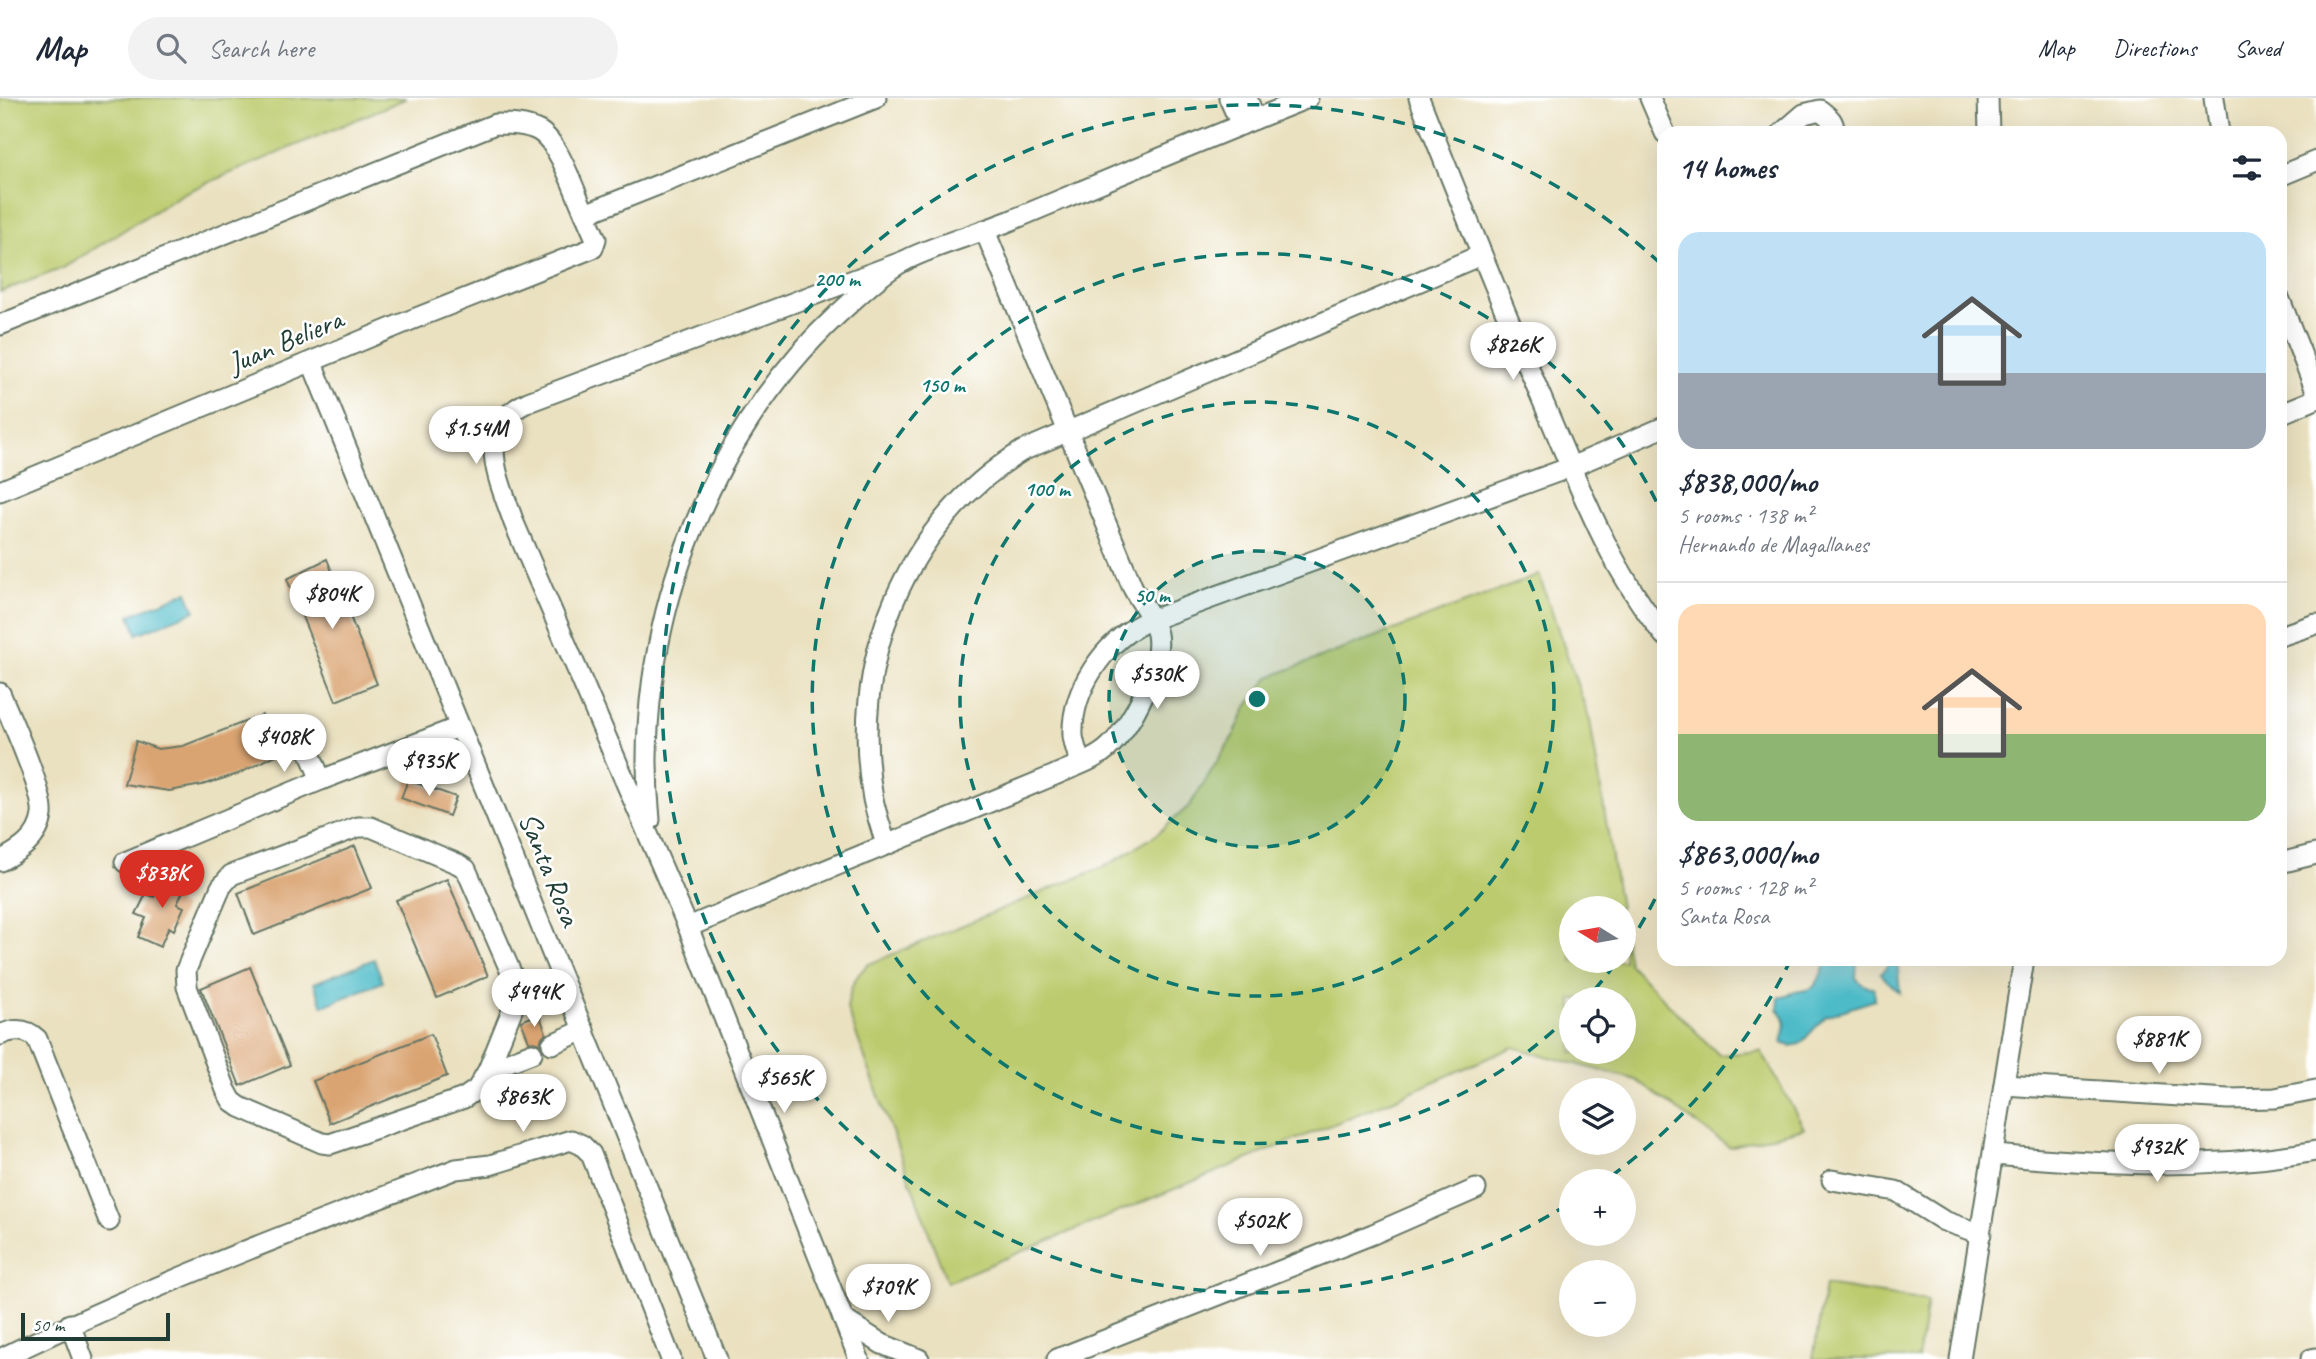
<!DOCTYPE html>
<meta charset="utf-8">
<style>
:root{--surface:#fff;--page:#f2f2f3;--text:#1f2937;--muted:#747a83;--line:#e0e1e3;--accent:#d93025}
body{margin:0;font-family:Caveat,sans-serif;background:var(--page);color:var(--text);height:100vh;display:flex;flex-direction:column;font-size:26px;white-space:nowrap}
*{box-sizing:border-box;margin:0}
p{font-size:23px;color:var(--muted)}
.icon{flex:none;width:38px;height:38px;fill:none;stroke:currentColor;stroke-width:2;stroke-linecap:round;stroke-linejoin:round}
.map{position:relative;flex:1;overflow:hidden}
.details{position:absolute;left:1657px;top:28px;width:630px;height:840px;display:flex;flex-direction:column;background:var(--surface);border-radius:21px;box-shadow:0 7px 28px #0002}
.details>*{flex:none}
.needle{width:46px;rotate:281deg}
.controls{position:absolute;left:1559px;top:798px;display:grid;gap:14px}
.controls a{display:grid;place-items:center;width:77px;height:77px;border-radius:50%;background:var(--surface);box-shadow:0 7px 28px #0002;font-size:35px}
.scale{position:absolute;left:21px;bottom:18px;width:149px;box-sizing:border-box;padding-left:7px;border:4px solid #1f3d34;border-top:0;font-size:19px;line-height:24px;white-space:nowrap;color:#1f3d34;-webkit-text-stroke:5px #fff;paint-order:stroke}
.price{position:absolute;translate:-50% -60px;padding:0 16px;border-radius:24px;background:#fff;color:#222;font-size:23px;line-height:46px;filter:drop-shadow(0 2px 4px #0008)}
.price::after{content:'';position:absolute;left:50%;top:42px;width:21px;height:16px;margin-left:-10px;background:inherit;clip-path:polygon(0 0,100% 0,50% 100%)}
.price.active{background:var(--accent);color:#fff}
ul{padding:0;list-style:none}
li{display:grid;align-content:center;gap:14px;height:371px;padding:0 21px}
li+li{border-top:2px solid var(--line)}
li span{display:grid;place-items:center;height:217px;border-radius:21px;color:#555}
li>.icon{margin-inline-start:auto}
span .icon{width:126px;height:126px;fill:#fffc;stroke-width:1}
li b{font-size:30px}
h2{display:flex;justify-content:space-between;align-items:center;height:84px;padding:0 21px;font-size:30px}
header{display:flex;align-items:center;gap:42px;box-sizing:border-box;height:98px;padding:0 35px;background:var(--surface);border-bottom:2px solid var(--line)}
header strong{font-size:33px}
nav{display:flex;gap:38px;margin-inline-start:auto;font-size:24px}
.search{width:490px;height:63px;background:var(--page);display:flex;align-items:center;gap:18px;box-sizing:border-box;padding:0 24px;border-radius:38px;color:var(--muted);font-size:26px}
.map>svg:first-child{display:block}
.green{fill:#bccb6d;stroke:#6e8450;stroke-width:2;fill-rule:evenodd}
.water{fill:#4ebbc8;stroke:#367c7e;stroke-width:2}
.building{fill:#daa472}
.lines{fill:none;stroke-linecap:round;stroke-linejoin:round}
.minor-casing{stroke:#667665;stroke-width:23}
.minor{stroke:#fff;stroke-width:19}
.ring{fill:none;stroke:#0f766e;stroke-width:3.5;stroke-dasharray:12 9}
.labels{text-anchor:middle;dominant-baseline:central;stroke-width:5;stroke-linejoin:round;paint-order:stroke}
.street-label{font-size:30px;fill:#1f3d34;stroke:#fff}
.centre{fill:#0f766e;stroke:#fff;stroke-width:3.5}
.ring-label{font-size:21px;text-anchor:middle;font-weight:bold;fill:#0f766e;stroke:#fff;stroke-width:5;stroke-linejoin:round;paint-order:stroke}
</style>
<header>
<strong>Map</strong>
<div class="search"><svg class="icon" aria-label="search" viewBox="0 0 24 24"><circle cx="10" cy="10" r="6"/><path d="M15 15l6 6"/></svg>Search here</div>
<nav><a>Map</a><a>Directions</a><a>Saved</a></nav>
</header>
<div class="map">
<svg width="2316" height="1261" viewBox="0 0 2316 1261">
<rect width="100%" height="100%" fill="#fff"/>
<filter id="ink" filterUnits="userSpaceOnUse"><feTurbulence type="fractalNoise" baseFrequency=".0143" numOctaves="2"/><feDisplacementMap in="SourceGraphic" scale="14" xChannelSelector="R" yChannelSelector="G"/><feConvolveMatrix kernelMatrix="1 2 1 2 8 2 1 2 1" color-interpolation-filters="sRGB"/></filter>
<filter id="wash" filterUnits="userSpaceOnUse"><feTurbulence type="fractalNoise" baseFrequency=".00686" numOctaves="4" result="noise"/><feDisplacementMap in="SourceGraphic" scale="28" xChannelSelector="R" yChannelSelector="G"/><feGaussianBlur stdDeviation="1.57" result="paint"/><feColorMatrix in="noise" values="0 0 0 0 0 0 0 0 0 0 0 0 0 0 0 0 0 1.4 0 .05"/><feComposite in="paint" operator="in"/></filter>
<g filter="url(#wash)">
<rect width="100%" height="100%" fill="#eae1c0"/>
<g class="green">
<polygon points="0,0 407,0 184,95 63,170 0,194"/>
<path d="M 1539,477 L 1590,623 L 1620,810 L 1572,810 L 1572,863 L 1624,863 L 1624,836 L 1629,866 L 1719,957 L 1761,953 L 1804,1030 L 1729,1049 L 1636,982 L 1513,949 L 1385,1005 L 947,1184 L 847,911 C 850,891 853,879 869,866 L 1108,767 L 1156,737 L 1190,707 L 1235,635 L 1246,610 L 1269,579 ZM 1572,901 L 1624,901 L 1624,954 L 1572,954 Z"/>
<polygon points="1825,1187 1927,1203 1918,1261 1813,1261"/>
</g>
<g class="water">
<polygon points="187,494 195,513 137,536 130,517"/>
<polygon points="374,861 383,884 323,908 314,885"/>
<path d="M 1826,861 L 1857,861 L 1856,880 L 1863,887 L 1874,890 L 1875,902 L 1826,918 L 1800,946 L 1790,948 L 1782,945 C 1785,930 1790,923 1778,911 L 1779,900 C 1810,885 1814,904 1826,861 Z"/>
<polygon points="1894,861 1897,861 1900,895 1880,876"/>
</g>
<g id="blocks">
<g class="building">
<polygon points="327,461 377,586 336,603 287,481"/>
<polygon points="262,617 276,657 238,676 202,687 169,693 124,686 136,643 158,651 183,648"/>
<polygon points="408,682 456,699 449,718 401,700"/>
<polygon points="355,748 372,790 254,837 238,795"/>
<polygon points="164,775 187,785 177,806 184,809 174,832 169,829 160,849 138,839 146,820 136,816 146,796 154,799"/>
<polygon points="447,781 488,878 437,900 396,802"/>
<polygon points="250,869 290,967 240,988 201,890"/>
<polygon points="539,916 546,935 542,939 540,946 529,943 521,923"/>
<polygon points="431,936 447,978 330,1025 313,983"/>
</g>
</g>
</g>
<g filter="url(#ink)">
<use href="#blocks" fill-opacity="0" stroke="#667665" stroke-width="2"/>
<g class="lines">
<g class="minor-casing">
<g id="minor">
<polyline points="1229,0 1241,27"/>
<polyline points="1247,0 1255,21"/>
<path d="M 1419,0 C 1460,103 1501,205 1544,306 C 1578,385 1609,469 1664,537"/>
<polyline points="1650,0 1665,35"/>
<polyline points="1988,0 1989,35"/>
<polyline points="2214,0 2219,35"/>
<path d="M 1782,35 L 1804,16 L 1820,12 C 1829,19 1835,23 1834,35"/>
<polyline points="2280,78 2316,63"/>
<polyline points="2280,202 2316,293"/>
<path d="M 0,227 L 495,26 C 509,26 526,26 539,33 C 559,44 575,95 585,116"/>
<polyline points="312,265 717,1261"/>
<polyline points="2280,316 2316,301"/>
<polyline points="0,393 411,222 593,150 596,141 585,116 876,0"/>
<polyline points="2280,538 2316,526"/>
<path d="M 0,595 C 10,619 45,695 42,717 C 39,741 19,753 0,763"/>
<polyline points="306,646 321,682"/>
<path d="M 1080,665 C 1078,656 1074,647 1073,638 C 1071,592 1104,545 1143,525 L 1571,369 L 1664,329"/>
<path d="M 650,722 C 631,540 703,342 838,216 C 857,199 882,174 906,162 C 938,146 978,136 1012,122 C 1110,81 1209,39 1308,0"/>
<path d="M 886,747 C 882,732 876,716 873,701 C 848,565 904,426 1022,353 L 1481,157"/>
<polyline points="125,764 321,682 459,629"/>
<polyline points="2280,765 2316,756"/>
<path d="M 688,829 L 1055,677 C 1072,669 1096,662 1109,649 C 1131,628 1163,568 1157,536 C 1153,517 1140,505 1132,488 L 985,133"/>
<path d="M 0,937 C 13,931 26,930 37,941 L 109,1123"/>
<polyline points="552,946 584,932"/>
<polyline points="488,972 517,900 516,886 466,771 458,766 371,729 358,729 231,777 221,789 186,872 187,889 226,992 232,1003 240,1009 322,1045 330,1046 464,1000 477,991 488,972 532,955"/>
<polyline points="2004,987 2228,1001 2275,1000 2316,992"/>
<path d="M 1995,1057 C 2102,1067 2210,1072 2316,1053"/>
<polyline points="1832,1082 1896,1093 1944,1123 1981,1136"/>
<polyline points="843,1221 882,1246 919,1261"/>
<polyline points="70,1226 83,1261"/>
<path d="M 0,1261 C 148,1188 302,1130 456,1071 L 490,1067 L 571,1042 L 582,1047 L 591,1056 L 671,1261"/>
<path d="M 859,1261 L 688,829 L 514,425 C 499,381 472,330 528,304 L 904,163"/>
<polyline points="1057,1261 1373,1136 1476,1091"/>
<polyline points="1960,1261 2024,861"/>
<polyline points="2311,1261 2316,1260"/>
</g>
</g>
<use href="#minor" class="minor"/>
</g>
</g>
<circle cx="1257" cy="601" r="148" fill="#0f766e" fill-opacity=".12"/>
<g class="ring">
<circle cx="1257" cy="601" r="148"/>
<circle cx="1257" cy="601" r="297"/>
<path d="M1664 782A445 445 0 0 1 1626 850M1615 866A445 445 0 0 1 1588 899M1569 918A445 445 0 1 1 1664 420"/>
<path d="M1791 861A594 594 0 0 1 1606 1082M1567 1107A594 594 0 1 1 1662 167"/>
</g>
<g class="labels">
<g class="street-label">
<text transform="translate(285 243) rotate(-23)">Juan Beliera</text>
<text transform="translate(550 771) rotate(68)">Santa Rosa</text>
</g>
</g>
<circle cx="1257" cy="601" r="10" class="centre"/>
<g class="ring-label">
<text x="837" y="188">200 m</text>
<text x="942" y="294">150 m</text>
<text x="1047" y="398">100 m</text>
<text x="1152" y="504">50 m</text>
</g>
</svg>
<div class="controls">
<a><svg class="needle" viewBox="-14 -14 28 28"><path d="M0-13l5 13h-10z" fill="#e53935"/><path d="M0 13l5-13h-10z" fill="#747a83"/></svg></a>
<a><svg class="icon" aria-label="locate" viewBox="0 0 24 24"><circle cx="12" cy="12" r="6"/><path d="M12 2v4M12 18v4M2 12h4M18 12h4"/></svg></a>
<a><svg class="icon" aria-label="layers" viewBox="0 0 24 24"><path d="M12 4l9 5-9 5-9-5zM3 14l9 5 9-5"/></svg></a>
<a>+</a>
<a>−</a>
</div>
<div class="scale">50 m</div>
<b class="price" style="left:1513px;top:284px">$826K</b>
<b class="price" style="left:476px;top:368px">$1.54M</b>
<b class="price" style="left:332px;top:533px">$804K</b>
<b class="price" style="left:1157px;top:613px">$530K</b>
<b class="price" style="left:284px;top:676px">$408K</b>
<b class="price" style="left:429px;top:700px">$935K</b>
<b class="price active" style="left:162px;top:812px">$838K</b>
<b class="price" style="left:534px;top:931px">$494K</b>
<b class="price" style="left:2159px;top:978px">$881K</b>
<b class="price" style="left:784px;top:1017px">$565K</b>
<b class="price" style="left:523px;top:1036px">$863K</b>
<b class="price" style="left:2157px;top:1086px">$932K</b>
<b class="price" style="left:1260px;top:1160px">$502K</b>
<b class="price" style="left:888px;top:1226px">$709K</b>
<section class="details">
<h2>14 homes<svg class="icon" aria-label="filters" viewBox="0 0 24 24"><path d="M4 7h16M4 17h16"/><circle cx="9" cy="7" r="2"/><circle cx="15" cy="17" r="2"/></svg></h2>
<ul>
<li><span style="background:linear-gradient(#bfe0f5 65%,#9aa5b1 0)"><svg class="icon" aria-label="home" viewBox="0 0 24 24"><path d="M3 11l9-7 9 7M6 9v11h12V9"/></svg></span><div><b>$838,000/mo</b><p>5 rooms · 138 m²</p><p>Hernando de Magallanes</p></div></li>
<li><span style="background:linear-gradient(#ffd9b3 60%,#8fb573 0)"><svg class="icon" aria-label="home" viewBox="0 0 24 24"><path d="M3 11l9-7 9 7M6 9v11h12V9"/></svg></span><div><b>$863,000/mo</b><p>5 rooms · 128 m²</p><p>Santa Rosa</p></div></li>
</ul>
</section>
</div>
